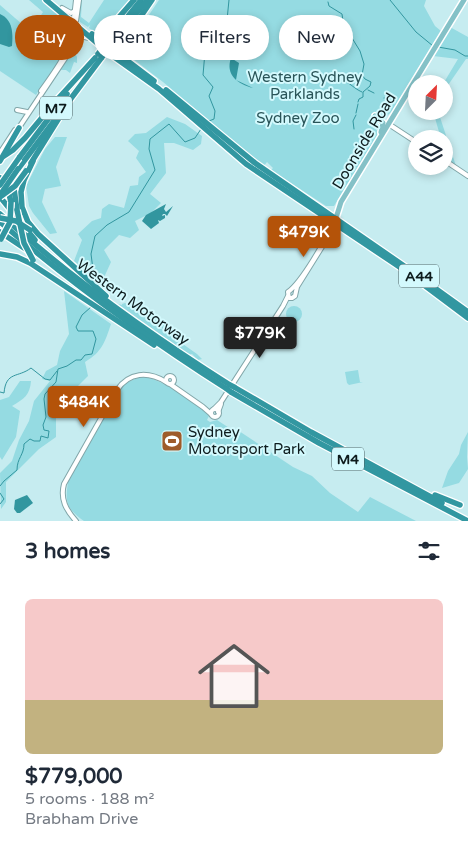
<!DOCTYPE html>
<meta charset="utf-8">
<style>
:root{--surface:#fff;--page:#f6f6f7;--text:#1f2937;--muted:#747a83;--line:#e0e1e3;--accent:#b45309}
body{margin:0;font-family:"Varela Round",sans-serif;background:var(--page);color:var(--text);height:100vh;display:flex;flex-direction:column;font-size:19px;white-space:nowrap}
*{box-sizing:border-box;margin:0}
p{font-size:16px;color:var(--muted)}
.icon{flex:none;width:28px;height:28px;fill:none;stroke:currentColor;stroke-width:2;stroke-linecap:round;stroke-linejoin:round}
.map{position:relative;height:521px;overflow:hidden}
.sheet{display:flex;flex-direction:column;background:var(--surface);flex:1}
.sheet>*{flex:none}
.banner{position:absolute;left:15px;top:15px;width:439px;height:45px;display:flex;gap:10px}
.needle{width:32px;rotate:24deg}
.buttons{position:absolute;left:408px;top:75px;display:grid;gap:10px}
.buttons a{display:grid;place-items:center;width:45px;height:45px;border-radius:50%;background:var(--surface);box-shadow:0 2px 8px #0003;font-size:25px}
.price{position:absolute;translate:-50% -42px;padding:0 11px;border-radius:5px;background:var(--accent);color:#fff;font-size:16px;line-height:32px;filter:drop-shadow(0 1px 2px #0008)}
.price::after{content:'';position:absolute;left:50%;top:30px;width:15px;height:11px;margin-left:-8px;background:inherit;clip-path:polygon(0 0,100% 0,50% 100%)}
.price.active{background:#222;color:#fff}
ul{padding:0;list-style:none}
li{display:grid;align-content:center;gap:10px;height:265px;padding:0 25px}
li+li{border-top:1px solid var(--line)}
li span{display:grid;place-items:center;height:155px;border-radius:8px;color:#555}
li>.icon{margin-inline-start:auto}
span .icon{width:90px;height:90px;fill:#fffc;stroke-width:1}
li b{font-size:21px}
h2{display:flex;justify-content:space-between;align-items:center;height:60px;padding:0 25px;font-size:21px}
.tag{padding:0 18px;border-radius:22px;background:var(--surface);box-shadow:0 2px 8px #0003;font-size:18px;line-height:45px}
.tag.active{background:var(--accent);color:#fff}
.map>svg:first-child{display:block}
.green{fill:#95dbe2}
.water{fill:#32969f}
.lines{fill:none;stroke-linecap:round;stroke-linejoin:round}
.stream{stroke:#32969f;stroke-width:1}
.secondary-casing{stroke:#81a6a9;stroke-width:6}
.primary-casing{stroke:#fff;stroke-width:8}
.highway-casing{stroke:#fff;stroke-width:8}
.secondary{stroke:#fff;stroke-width:4}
.primary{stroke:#84c1c7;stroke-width:5}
.highway{stroke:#3297a1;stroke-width:5.5}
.highway-bridge-casing{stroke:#fff;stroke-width:8;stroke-linecap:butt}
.highway-bridge{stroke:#3297a1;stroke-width:5.5}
.labels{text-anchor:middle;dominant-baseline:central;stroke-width:4;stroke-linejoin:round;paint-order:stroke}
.shield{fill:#d3f9fd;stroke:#495e61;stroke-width:1}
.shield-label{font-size:14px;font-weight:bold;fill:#0e1c1e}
.park-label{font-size:15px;fill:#295458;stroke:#d3f9fd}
.street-label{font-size:15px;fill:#0e1c1e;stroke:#d3f9fd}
.poi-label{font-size:15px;fill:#0e1c1e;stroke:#d3f9fd;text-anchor:start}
</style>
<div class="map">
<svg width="468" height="521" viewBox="0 0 468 521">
<rect width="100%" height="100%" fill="#c6ecf0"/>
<g class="green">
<path d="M 29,0 L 45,0 L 70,23 C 71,51 51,72 36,95 L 0,71 L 0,5 L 30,31 L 36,24 L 40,22 L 46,30 L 51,32 L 48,30 L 47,25 L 38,20 L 43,12 Z"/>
<polygon points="80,0 82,0 81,17 89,23 104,0 133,0 98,34 89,28 90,25 88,27 80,22 79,18"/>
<polygon points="159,0 426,0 424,6 435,26 441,31 392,111 382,121 380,131 334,206 326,206 271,170 273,168 267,162 264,166 163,82 124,52"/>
<polygon points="450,27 468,37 468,59 466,59 444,91 443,84 458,59 433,56"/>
<polygon points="74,51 77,57 77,63 74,62 70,73 66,70 61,70 68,56"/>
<path d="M 433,111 L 438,111 L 456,166 C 447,160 444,150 444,139 L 441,139 Z"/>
<polygon points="167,117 185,124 202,136 201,144 193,150 174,143 164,143 166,173 150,194 161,203 151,213 135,221 139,230 130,238 119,235 104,250 111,262 101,284 74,261 82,240 78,234 92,221 101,218 102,209 109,204 124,208 130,186 138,185 139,177 146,172 136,158 139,151 128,141 135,134 146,133"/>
<polygon points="55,137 67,137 56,167 61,186 45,189 42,202 57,233 50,234 33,213 29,206 26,186 45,149"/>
<path d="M 64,291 L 111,324 C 105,342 102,352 85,362 L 88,376 L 66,398 L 56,414 L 56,437 L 39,449 L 6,482 L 6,502 L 1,509 L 0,473 L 12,461 L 19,440 L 29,421 L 34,401 L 50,381 L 42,379 L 46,371 L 57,365 L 60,351 L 69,334 Z"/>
<polygon points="132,301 133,304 170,329 168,332 150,321 197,354 202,359 198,360 192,354 189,355 118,304 122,305 122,304 125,303 139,312 132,306"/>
<circle cx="294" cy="314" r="8"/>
<polygon points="358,370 360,382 363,382 349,385 347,383 345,372"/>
<path d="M 140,377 C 159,376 192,401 207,413 L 209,416 L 207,420 L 210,422 L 217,420 L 237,433 L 239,431 L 293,467 L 312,476 L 330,493 L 358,512 L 370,497 L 416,521 L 84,521 C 66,508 65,503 68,482 L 117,393 L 126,383 Z"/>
<path d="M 20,381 L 31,381 C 30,395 24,399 12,406 L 20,411 L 16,437 L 2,460 L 0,457 L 0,400 L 9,397 Z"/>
<polygon points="468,432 467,457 468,469 459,483 442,488 448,471 459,454 461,445"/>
</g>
<g class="water">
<path d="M 0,14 C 13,20 13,33 12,46 L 9,47 L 0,44 Z"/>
<path d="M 40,26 L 44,32 C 45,32 60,34 62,35 L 62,37 L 56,42 L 48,41 L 35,30 L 36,27 Z"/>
<path d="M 231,58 L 239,63 L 236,80 L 253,88 C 238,84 225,75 231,58 Z"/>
<polygon points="166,204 164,209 166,212 173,206 167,216 165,214 163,214 162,216 165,215 165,218 160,221 158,220 159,223 151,229 142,221 146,215"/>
<polygon points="27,495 33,503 20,513 17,513 14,509 15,500"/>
</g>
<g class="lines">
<g class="stream">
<polyline points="390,0 416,32 433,46"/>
<polyline points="328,2 329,6 342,14 343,21 351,30 352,38 360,51 364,64 362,75 365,79 371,82 370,86 363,92 363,97 359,99 358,102"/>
<polyline points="438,47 455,50 465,56 468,56"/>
<path d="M 330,82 C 347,76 350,87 362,92"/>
<polyline points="368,90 374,93"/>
<polyline points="384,98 387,98 391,95"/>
<polyline points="356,113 358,104"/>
<polyline points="209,121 214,119 215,111 209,96 213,87 203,75 207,29 209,21 213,17 219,17 227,20 229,0"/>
<polyline points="354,129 353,121 356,115"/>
<polyline points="102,289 94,277 91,254 95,236 107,225 129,212 155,170 149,149 150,139 169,124 185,142 195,138 201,129"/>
<path d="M 0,392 L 4,393 C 6,371 18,378 31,368 L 45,379 L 50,380 L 57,371"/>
<path d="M 0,486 L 4,481 L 17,470 C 17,458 24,455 24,444 L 30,439 L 34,441 L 40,441 L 41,436 L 48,438 L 49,431 L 44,430 L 43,425 L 46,417 L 44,399 L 45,394 L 56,382 L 58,369 L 67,366 L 76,360 L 81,360 L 85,355 L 92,354 L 96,339 L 93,331 L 78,331 L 76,327 L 82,315 L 91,307"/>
<polyline points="0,493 4,499 0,504"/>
</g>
<g class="secondary-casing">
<g id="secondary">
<polyline points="62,8 71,13 75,11"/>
<polyline points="73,39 80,36 89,38"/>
<path d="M 41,91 C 49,80 57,69 63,58 C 72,41 74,19 76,0"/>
<polyline points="17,110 27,112"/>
<polyline points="387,123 416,142"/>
<polyline points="18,129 68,54 75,28 79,0"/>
<polyline points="0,153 15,130"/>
<polyline points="444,160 468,176"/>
<path d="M 332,223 C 328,238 301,283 288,292 L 289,298 L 292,298 L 295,296 L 297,287 L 330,234 L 334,224"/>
<circle cx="170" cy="380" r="4"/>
<polyline points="170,384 203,407 211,414"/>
<circle cx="215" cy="413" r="4"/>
<polyline points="214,409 221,402 283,306 288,296"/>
<polyline points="218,412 221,404"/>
<path d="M 76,521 C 66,510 60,499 64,484 L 117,390 C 129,372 148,371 166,382"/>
</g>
</g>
<g class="primary-casing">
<g id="primary">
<polyline points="375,116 383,123 381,132"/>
<polyline points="335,221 341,202 464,0"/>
</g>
</g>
<g class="highway-casing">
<g id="highway">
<polyline points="46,0 110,54 159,89 246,164 404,270 468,318"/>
<polyline points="92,34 154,81"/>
<polyline points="99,40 134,0"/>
<polyline points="108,41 141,0"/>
<polyline points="112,44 147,0"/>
<polyline points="115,54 152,0"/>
<polyline points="166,90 255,163 407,268 468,312"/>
<polyline points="4,156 13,150 25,138 55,102 95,58"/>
<polyline points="19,158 67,94"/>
<polyline points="0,161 19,128"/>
<polyline points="33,161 24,180 21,192 22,207 28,222 38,234 106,296"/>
<polyline points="31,163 59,118"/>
<polyline points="18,169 102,57"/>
<polyline points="12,175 17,210"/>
<polyline points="0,178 8,190 11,202"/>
<polyline points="0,197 35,240"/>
<path d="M 0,214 C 71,278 149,334 230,385"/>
<path d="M 0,222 C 71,283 147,338 227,389"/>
<polyline points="0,232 30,252"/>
<polyline points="0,254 17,257 30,263 154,345"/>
<polyline points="234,387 311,432 442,503"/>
<polyline points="231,392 319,443 468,521"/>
<polyline points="435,495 460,505"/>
</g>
</g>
<use href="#secondary" class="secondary"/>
<use href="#primary" class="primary"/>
<use href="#highway" class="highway"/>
<g class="highway-bridge-casing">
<g id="highway-bridge">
<polyline points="98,54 108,41"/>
<polyline points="102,57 112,44"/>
<polyline points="0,185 19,158"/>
<polyline points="0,195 18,169"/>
<polyline points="0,197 15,186 26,171"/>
<polyline points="17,210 24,243 33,260"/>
<polyline points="0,218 16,221 30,230"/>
<polyline points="1,239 10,222 11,202"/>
<polyline points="230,385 234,387"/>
<polyline points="227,389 231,392"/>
</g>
</g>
<use href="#highway-bridge" class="highway-bridge"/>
</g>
<defs>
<g id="stadium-square" transform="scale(1.125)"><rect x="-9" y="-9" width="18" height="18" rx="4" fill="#9e5b2a" stroke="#d3f9fd"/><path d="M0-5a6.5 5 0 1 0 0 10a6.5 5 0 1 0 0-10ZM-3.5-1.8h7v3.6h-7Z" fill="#fff"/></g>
</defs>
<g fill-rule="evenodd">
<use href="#stadium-square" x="172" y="441"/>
</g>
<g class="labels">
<g class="shield">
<rect x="40" y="96.5" width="32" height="23" rx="4"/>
<rect x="399" y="264.5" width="40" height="23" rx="4"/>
<rect x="332" y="447.5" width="32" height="23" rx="4"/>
</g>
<g class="shield-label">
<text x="56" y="108">M7</text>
<text x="419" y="276">A44</text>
<text x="348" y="459">M4</text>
</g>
<g class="park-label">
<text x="305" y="77">Western Sydney<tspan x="305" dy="17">Parklands</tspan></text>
<text x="298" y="118">Sydney Zoo</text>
</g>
<g class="street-label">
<text transform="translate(364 141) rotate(-59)">Doonside Road</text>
<text transform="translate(133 302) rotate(36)">Western Motorway</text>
</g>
<g class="poi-label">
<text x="188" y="432">Sydney<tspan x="188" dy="17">Motorsport Park</tspan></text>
</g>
</g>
</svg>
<div class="buttons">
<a><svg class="needle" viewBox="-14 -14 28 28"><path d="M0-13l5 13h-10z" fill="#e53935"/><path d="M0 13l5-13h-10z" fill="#747a83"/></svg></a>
<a><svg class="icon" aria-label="layers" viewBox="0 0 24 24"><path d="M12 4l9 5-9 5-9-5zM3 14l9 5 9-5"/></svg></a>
</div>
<b class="price" style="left:304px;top:258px">$479K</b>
<b class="price active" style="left:260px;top:359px">$779K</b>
<b class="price" style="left:84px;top:428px">$484K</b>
<div class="banner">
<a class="tag active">Buy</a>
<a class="tag">Rent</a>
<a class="tag">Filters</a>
<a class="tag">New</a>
</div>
</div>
<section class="sheet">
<h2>3 homes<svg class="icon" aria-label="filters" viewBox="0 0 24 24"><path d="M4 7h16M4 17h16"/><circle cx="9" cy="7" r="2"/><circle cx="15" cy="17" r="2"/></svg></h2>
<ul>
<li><span style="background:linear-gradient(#f6c9c9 65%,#c2b280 0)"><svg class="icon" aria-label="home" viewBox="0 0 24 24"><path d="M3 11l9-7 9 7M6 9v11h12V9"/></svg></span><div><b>$779,000</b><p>5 rooms · 188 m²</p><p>Brabham Drive</p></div></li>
</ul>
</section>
